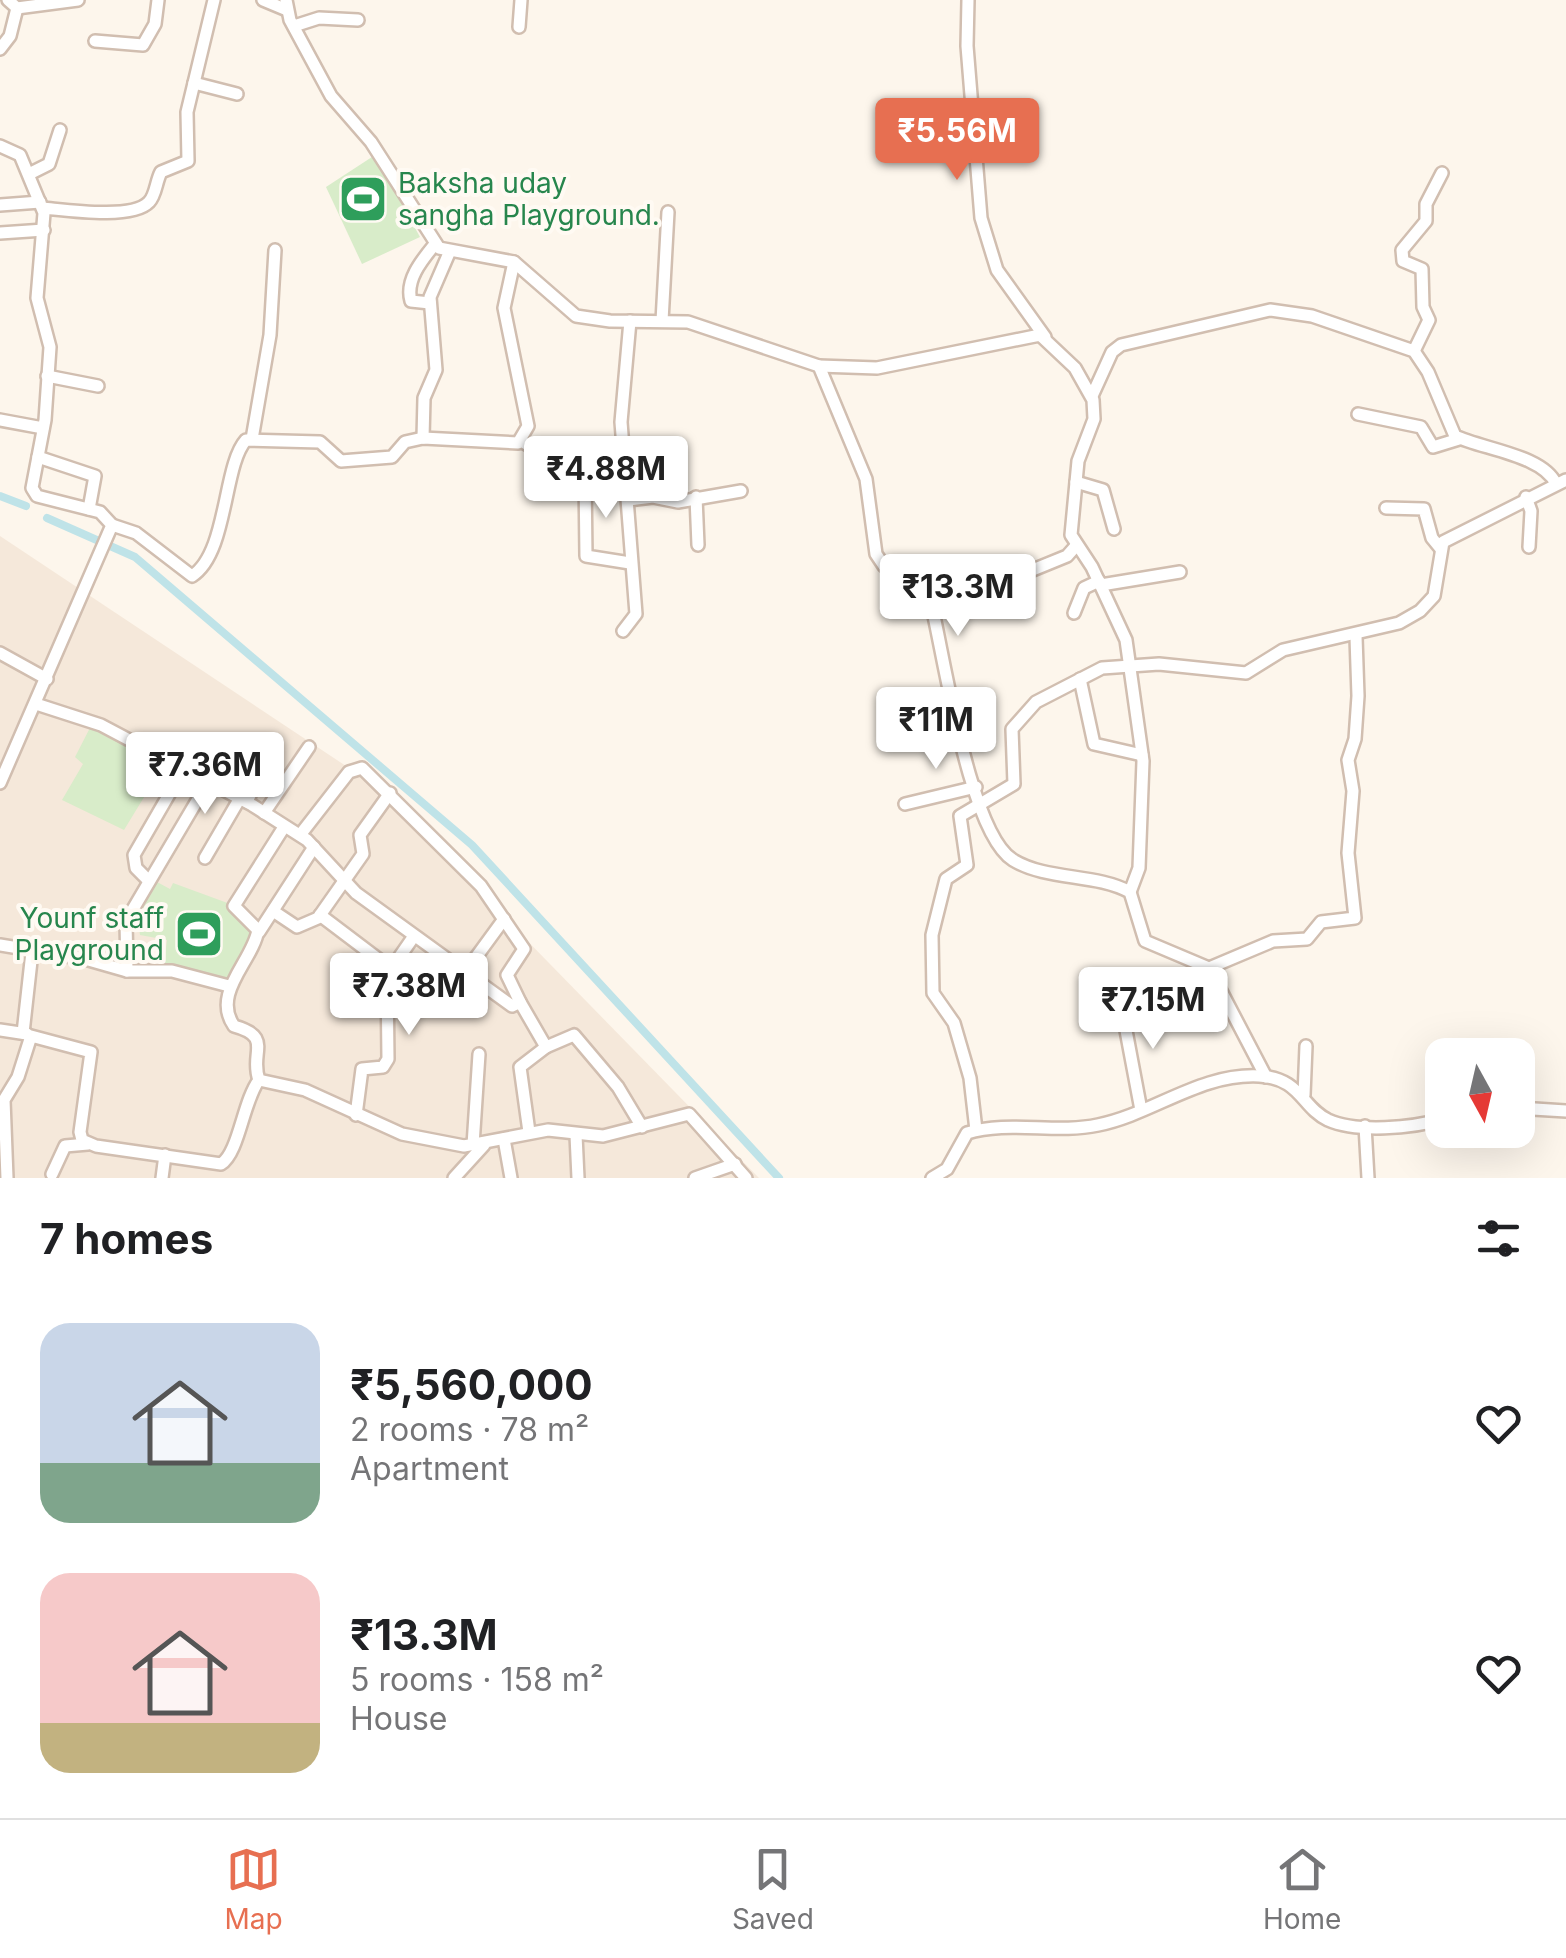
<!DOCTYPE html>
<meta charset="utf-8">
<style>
:root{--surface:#fff;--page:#f6f6f6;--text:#202124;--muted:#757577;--line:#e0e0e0;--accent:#e76f51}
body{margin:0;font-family:Inter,sans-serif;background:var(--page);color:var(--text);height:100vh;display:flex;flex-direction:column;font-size:38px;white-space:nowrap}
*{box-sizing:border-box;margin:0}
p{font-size:32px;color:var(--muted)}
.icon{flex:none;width:55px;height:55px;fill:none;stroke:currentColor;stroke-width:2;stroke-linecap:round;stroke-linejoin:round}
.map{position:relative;height:1178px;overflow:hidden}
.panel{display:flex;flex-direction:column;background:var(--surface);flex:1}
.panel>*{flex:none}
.needle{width:65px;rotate:172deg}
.buttons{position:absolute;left:1425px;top:1038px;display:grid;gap:20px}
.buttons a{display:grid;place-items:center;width:110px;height:110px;border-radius:20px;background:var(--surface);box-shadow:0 10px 40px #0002;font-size:50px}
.price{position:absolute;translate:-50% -85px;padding:0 22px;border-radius:10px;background:#fff;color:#222;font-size:32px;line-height:65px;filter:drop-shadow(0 2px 5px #0008)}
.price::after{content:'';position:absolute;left:50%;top:60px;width:30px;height:22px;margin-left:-15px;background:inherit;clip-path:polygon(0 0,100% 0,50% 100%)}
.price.selected{background:var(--accent);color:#fff}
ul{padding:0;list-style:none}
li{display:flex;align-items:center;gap:30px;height:250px;padding:0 40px}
li span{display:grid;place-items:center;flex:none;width:280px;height:200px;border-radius:30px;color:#555}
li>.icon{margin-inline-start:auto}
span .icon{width:120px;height:120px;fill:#fffc;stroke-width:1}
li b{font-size:42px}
h2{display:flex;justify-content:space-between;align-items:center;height:120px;padding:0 40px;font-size:42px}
.tab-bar{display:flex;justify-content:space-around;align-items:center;height:140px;border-top:2px solid var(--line);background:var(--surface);font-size:28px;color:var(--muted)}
.tab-bar a{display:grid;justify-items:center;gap:5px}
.tab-bar .selected{color:var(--accent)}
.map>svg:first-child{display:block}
.residential{fill:#f5e8da}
.green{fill:#d8ecc9}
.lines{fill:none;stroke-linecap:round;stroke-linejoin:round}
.canal{stroke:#bfe3e8;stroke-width:8}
.minor-casing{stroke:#d1beb0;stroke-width:16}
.minor{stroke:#fff;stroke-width:11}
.labels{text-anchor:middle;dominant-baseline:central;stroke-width:8;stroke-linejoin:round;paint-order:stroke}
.leisure-label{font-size:28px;fill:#27864d;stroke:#fffaf3;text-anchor:start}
</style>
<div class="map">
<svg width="1566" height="1178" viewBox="0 0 1566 1178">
<rect width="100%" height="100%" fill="#fdf6ec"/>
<polygon class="residential" points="0,536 376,786 759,1178 0,1178"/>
<g class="green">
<polygon points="375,155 420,237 362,264 326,187"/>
<polygon points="93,722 166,761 124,830 62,800 83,764 75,757"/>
<path d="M 157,882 L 170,889 L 173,883 L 233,905 L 238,919 L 259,934 L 230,986 L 163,972 L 167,940 L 140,935 C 137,915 140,903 149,884 L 154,887 Z"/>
</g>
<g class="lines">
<g class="canal">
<polyline points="0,496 26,506"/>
<polyline points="47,518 135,557 472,845 779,1178"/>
</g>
<g class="minor-casing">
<g id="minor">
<polyline points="8,0 17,8 78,0"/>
<polyline points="263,0 287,10"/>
<path d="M 286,0 L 290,20 L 331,96 L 371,142 L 439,248 L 514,262 L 576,316 L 610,321 L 688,322 L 819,366 L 866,479 L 876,554 L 884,566 L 919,577 L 929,594 C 943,647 968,832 1013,860 C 1048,881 1095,873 1130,892 L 1145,941 L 1209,968 L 1266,1077"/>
<polyline points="968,0 967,46 981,218 997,270 1045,337"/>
<polyline points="294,26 319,18 358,20"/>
<polyline points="519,27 521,0"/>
<polyline points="95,41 143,45 155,24 158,0"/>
<polyline points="0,49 10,36 17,8"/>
<polyline points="194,83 237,94"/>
<polyline points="0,146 20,155 44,213 37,298 50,347 45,420 32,488 37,496 100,512 112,525 0,783"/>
<polyline points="29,174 49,164 60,130"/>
<polyline points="0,205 40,202"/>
<path d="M 43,208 C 66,210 132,220 149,202 C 156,195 156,181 161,172 L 188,161 L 187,112 L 214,0"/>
<polyline points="0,233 44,230"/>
<path d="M 430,303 L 411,301 C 405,280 422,260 435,244"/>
<polyline points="662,321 668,212"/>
<polyline points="1414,351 1429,320 1423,307 1422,269 1403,261 1402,250 1426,221 1426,204 1442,173"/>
<polyline points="819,366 877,368 1040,335 1075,368 1093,400 1094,419 1078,461 1071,535 1092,567 1126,640 1143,761 1139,868 1130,892"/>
<polyline points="47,376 98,386"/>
<path d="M 1092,396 L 1112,352 L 1121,345 L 1270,310 L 1312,316 L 1414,351 L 1428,372 L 1455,436 C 1482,449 1543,455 1556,484"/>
<polyline points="1358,414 1421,427 1433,447 1459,439"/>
<polyline points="0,420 43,428"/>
<polyline points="423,438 424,398 436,370 430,297 449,253"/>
<polyline points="252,439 270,335 275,250"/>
<polyline points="521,441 580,475 628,474"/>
<polyline points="38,457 95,476 89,509"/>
<polyline points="585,476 586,556 630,563"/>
<polyline points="1076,482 1103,490 1114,529"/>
<polyline points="696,497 698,545"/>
<polyline points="1526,497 1531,511 1529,547"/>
<polyline points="628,500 653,497 678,502 741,491"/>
<polyline points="1386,508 1424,509 1432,538 1441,549"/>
<path d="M 112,525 L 136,533 L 192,576 C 228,553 223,465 246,440 L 320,442 L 341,461 L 392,457 L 405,442 L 423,438 L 518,443 L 528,426 L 504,308 L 514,262"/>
<polyline points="1013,578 1067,556 1075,547"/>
<polyline points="1101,585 1180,572"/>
<polyline points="1074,613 1084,588 1099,581"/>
<polyline points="623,631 636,614 621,422 630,321"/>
<polyline points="0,653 47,679"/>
<polyline points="1080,679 1094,744 1142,755"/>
<polyline points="36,704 101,725 252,805 307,840 356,893 512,1006 520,1002 546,1047 520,1067 529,1132"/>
<polyline points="225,747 261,770 247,802"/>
<polyline points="905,804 976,787"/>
<polyline points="264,813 309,747"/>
<path d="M 284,827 L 234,906 L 258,930 C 253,961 211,993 234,1026 C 274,1037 249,1053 259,1080 L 305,1090 L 402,1134 L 464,1146 L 548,1130 L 603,1136 L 689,1114 L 746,1178"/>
<polyline points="300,835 349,772 362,768 481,886 524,949 507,975 520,1002"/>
<polyline points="205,858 240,798"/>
<polyline points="149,881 136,868 134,855 183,770"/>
<polyline points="273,911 297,927 318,918 363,854 360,835 390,793"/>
<polyline points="320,915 390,968"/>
<polyline points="259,932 314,847"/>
<polyline points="0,945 85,959 127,971 172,971 229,986"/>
<polyline points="1209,968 1273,941 1307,939 1321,922 1355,918 1348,853 1353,791 1348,760 1355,739 1358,696 1356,637"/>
<polyline points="127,971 126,921 208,782"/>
<polyline points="466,971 504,919"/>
<polyline points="1121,1004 1141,1110"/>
<polyline points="0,1030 27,1034"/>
<polyline points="23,1033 32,952"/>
<polyline points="546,1047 574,1035 618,1087 642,1127"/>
<polyline points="1304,1095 1306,1046"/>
<polyline points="1518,1108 1566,1111"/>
<polyline points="356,1115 362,1069 383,1067 388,1059 387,975 414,936"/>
<polyline points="1365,1126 1368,1178"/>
<polyline points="976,1130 970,1078 954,1023 933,993 932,935 946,879 967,865 960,816 1014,784 1012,729 1036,702 1102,668 1159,664 1246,673 1283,650 1399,623 1420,611 1434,596 1443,542 1566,480"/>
<polyline points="576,1135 578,1178"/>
<polyline points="504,1139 511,1178"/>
<polyline points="473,1145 479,1054"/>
<polyline points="52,1174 65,1146 88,1144"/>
<path d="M 7,1178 L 4,1100 L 18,1077 L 31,1036 L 91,1052 L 80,1132 L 82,1140 L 96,1146 L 221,1164 C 239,1153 243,1101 259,1080"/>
<polyline points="162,1178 165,1155"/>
<polyline points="454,1178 484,1145"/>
<polyline points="695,1178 735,1164"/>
<path d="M 932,1178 L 947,1169 L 967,1133 C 1008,1120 1056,1134 1098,1125 C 1153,1114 1200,1073 1259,1076 C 1301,1078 1301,1107 1328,1120 C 1357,1133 1413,1128 1442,1119"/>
</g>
</g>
<use href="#minor" class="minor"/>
</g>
<defs>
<g id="stadium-square" transform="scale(2.5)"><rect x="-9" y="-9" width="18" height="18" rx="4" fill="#2e9e5b" stroke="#fffaf3"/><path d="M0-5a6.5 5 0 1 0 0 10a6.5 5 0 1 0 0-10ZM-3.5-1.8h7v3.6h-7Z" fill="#fff"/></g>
</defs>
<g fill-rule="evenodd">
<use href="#stadium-square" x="363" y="199"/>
<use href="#stadium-square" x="199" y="934"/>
</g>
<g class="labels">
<g class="leisure-label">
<text x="398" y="183">Baksha uday<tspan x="398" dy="32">sangha Playground.</tspan></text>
<text x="164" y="918" text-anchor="end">Younf staff<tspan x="164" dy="32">Playground</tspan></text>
</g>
</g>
</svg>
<div class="buttons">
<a><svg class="needle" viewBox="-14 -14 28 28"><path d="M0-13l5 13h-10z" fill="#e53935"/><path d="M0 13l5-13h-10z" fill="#757577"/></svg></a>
</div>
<b class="price selected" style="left:957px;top:183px">₹5.56M</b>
<b class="price" style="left:606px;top:521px">₹4.88M</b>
<b class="price" style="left:958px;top:639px">₹13.3M</b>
<b class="price" style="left:936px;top:772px">₹11M</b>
<b class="price" style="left:205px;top:817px">₹7.36M</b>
<b class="price" style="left:409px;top:1038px">₹7.38M</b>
<b class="price" style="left:1153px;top:1052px">₹7.15M</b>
</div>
<section class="panel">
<h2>7 homes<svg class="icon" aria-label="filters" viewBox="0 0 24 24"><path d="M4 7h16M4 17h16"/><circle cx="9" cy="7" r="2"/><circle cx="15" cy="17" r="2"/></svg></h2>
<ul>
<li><span style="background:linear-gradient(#c9d6e8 70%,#7fa58c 0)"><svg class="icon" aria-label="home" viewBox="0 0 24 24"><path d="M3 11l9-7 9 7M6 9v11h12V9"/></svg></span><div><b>₹5,560,000</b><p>2 rooms · 78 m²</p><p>Apartment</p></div><svg class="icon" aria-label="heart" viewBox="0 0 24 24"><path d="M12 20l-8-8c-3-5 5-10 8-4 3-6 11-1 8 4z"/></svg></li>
<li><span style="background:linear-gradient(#f6c9c9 75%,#c2b280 0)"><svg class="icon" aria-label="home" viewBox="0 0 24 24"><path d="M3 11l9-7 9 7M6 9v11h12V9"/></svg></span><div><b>₹13.3M</b><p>5 rooms · 158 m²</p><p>House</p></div><svg class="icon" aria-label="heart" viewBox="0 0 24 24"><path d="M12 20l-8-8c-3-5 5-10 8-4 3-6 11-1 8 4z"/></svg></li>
</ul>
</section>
<nav class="tab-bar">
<a class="selected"><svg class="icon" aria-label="map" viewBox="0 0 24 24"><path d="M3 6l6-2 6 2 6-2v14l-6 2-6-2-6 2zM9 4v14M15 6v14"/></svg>Map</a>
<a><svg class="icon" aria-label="saved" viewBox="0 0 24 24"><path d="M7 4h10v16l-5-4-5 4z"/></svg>Saved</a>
<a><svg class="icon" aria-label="home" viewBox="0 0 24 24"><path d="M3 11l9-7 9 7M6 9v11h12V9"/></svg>Home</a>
</nav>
